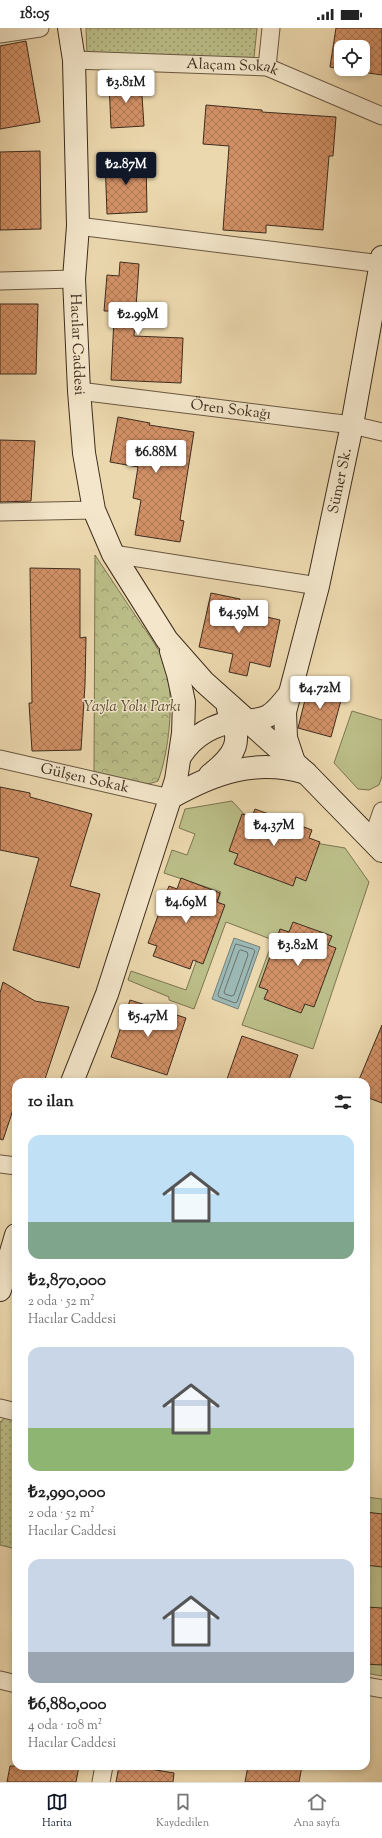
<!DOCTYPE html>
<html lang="tr">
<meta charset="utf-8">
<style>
:root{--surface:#fff;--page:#f6f6f6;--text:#222;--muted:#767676;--line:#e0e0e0;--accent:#111827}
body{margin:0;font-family:"Sorts Mill Goudy",serif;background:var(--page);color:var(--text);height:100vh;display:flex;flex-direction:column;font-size:15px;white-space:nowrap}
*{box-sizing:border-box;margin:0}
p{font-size:13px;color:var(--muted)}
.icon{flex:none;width:22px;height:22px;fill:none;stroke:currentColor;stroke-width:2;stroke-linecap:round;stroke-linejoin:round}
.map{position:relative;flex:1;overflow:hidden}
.details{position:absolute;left:12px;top:1050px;width:358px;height:692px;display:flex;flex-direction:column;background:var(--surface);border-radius:12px;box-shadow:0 2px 6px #0003}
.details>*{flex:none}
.fabs{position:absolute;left:334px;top:12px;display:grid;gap:8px}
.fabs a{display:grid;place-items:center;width:36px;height:36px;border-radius:8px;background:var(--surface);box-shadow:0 2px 6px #0003;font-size:20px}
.price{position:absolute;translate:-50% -34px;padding:0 9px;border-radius:4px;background:#fff;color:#222;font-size:13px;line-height:26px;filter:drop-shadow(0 1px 2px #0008)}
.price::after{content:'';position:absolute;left:50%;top:24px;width:12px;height:9px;margin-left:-6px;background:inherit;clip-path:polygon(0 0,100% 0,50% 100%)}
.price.on{background:var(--accent);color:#fff}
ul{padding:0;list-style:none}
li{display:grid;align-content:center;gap:8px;height:212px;padding:0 16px}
li span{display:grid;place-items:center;height:124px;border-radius:12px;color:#555}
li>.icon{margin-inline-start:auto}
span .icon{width:72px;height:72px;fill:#fffc;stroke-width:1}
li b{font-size:17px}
h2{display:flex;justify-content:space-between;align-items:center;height:48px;padding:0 16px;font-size:17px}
.status{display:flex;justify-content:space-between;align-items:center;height:28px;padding:0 20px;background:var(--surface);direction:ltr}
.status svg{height:11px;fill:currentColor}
.tabs{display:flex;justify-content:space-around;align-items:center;height:56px;border-top:1px solid var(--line);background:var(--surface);font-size:11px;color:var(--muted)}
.tabs a{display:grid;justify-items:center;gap:2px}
.tabs .on{color:var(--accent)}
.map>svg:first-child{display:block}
.grass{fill:url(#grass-dots);stroke:#7c7552}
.forest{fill:url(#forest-crowns);stroke:#7c7552}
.garden{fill:#bbbe88;stroke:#7c7552}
.water{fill:#9cb8b4;stroke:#768078}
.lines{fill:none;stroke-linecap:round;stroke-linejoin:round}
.shore{stroke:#6c7268;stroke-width:1}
.building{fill:url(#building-cross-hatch);stroke:#3d2c1d}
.street-casing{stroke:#695741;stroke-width:19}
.secondary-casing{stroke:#3d2c1d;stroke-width:24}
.street{stroke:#f3e6ca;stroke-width:17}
.secondary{stroke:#f3e6ca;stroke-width:22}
.labels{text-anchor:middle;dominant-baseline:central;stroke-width:3;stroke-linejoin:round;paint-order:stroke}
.street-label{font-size:15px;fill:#3d2c1d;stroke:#f3e6ca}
.park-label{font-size:15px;font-style:italic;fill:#564932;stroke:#f3e6ca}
</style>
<div class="status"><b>18:05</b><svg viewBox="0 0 49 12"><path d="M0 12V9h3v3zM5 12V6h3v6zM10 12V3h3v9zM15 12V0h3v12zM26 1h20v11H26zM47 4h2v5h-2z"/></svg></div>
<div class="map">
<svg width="382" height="1754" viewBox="0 0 382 1754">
<defs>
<pattern id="grass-dots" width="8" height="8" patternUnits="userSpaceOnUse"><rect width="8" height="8" fill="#bbbe88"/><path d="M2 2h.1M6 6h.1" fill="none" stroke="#999b6f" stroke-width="1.8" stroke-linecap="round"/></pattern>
<pattern id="forest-crowns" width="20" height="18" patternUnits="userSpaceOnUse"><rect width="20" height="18" fill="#bbbe88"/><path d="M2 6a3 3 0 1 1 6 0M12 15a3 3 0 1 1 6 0" fill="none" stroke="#999b6f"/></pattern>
<pattern id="building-cross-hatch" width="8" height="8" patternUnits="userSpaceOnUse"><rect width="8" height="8" fill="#d39167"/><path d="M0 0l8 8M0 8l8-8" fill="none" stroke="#ac7754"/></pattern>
</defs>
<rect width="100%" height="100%" fill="#ecd8ae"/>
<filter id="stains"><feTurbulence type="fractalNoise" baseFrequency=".005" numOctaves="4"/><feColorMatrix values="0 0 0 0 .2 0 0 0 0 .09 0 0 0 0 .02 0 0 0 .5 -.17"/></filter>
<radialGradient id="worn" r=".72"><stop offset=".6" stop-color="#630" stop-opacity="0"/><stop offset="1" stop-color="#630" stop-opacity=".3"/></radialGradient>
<g class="grass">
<polygon points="86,0 257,0 254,30 87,27"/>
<polygon points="6,1389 16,1392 16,1521 0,1517 0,1394"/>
</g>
<path class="forest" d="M 95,527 C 109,548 123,569 137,590 C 148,606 163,625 167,644 C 174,674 169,724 158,753 C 141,761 112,750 94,746 Z"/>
<g class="garden">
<polygon points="352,683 382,692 382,748 379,757 369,762 358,761 334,735"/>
<polygon points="232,773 245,787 321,816 345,820 369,854 313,1021 242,997 273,912 226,894 194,981 169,972 169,969 128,952 131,943 186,962 221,864 164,845 172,822 187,827 195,806 179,800 185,781"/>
<polygon points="366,1469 382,1471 382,1648 366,1645"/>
</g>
<polygon class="water" points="234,910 260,919 238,981 212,971"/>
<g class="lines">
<g class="shore">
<polygon points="236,916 253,921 255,923 237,974 235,975 219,969 218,967"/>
<polygon points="241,922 247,924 248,927 234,967 231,968 225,966 224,964 239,923"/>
</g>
</g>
<g class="building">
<polygon points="336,0 382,0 382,47 342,41 363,41 363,19 341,19 341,41 330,39"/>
<polygon points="26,13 40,94 0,101 0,18"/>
<polygon points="141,53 144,98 111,100 109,54"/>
<polygon points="206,77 262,82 262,84 336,89 333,128 329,128 323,202 266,197 266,205 223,202 229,118 203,116"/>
<polygon points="40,123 41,201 0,202 0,124"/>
<polygon points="146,130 147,184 107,186 105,131"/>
<polygon points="120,234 139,236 134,308 183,310 181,355 111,352 114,290 111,290 111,283 104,283 107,247 119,248"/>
<polygon points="0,276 38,276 36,346 0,346"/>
<polygon points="118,389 150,395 149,397 194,404 180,492 184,493 180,514 135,507 141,472 133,470 138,439 110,434"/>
<polygon points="0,412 35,413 31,473 0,474"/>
<polygon points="30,540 80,541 80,610 86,609 85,656 81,722 32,723 29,675 32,675"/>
<polygon points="211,565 240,571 237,582 280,592 270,639 250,634 247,648 229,644 233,626 199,619"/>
<polygon points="309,656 343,665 331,709 298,700"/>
<polygon points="0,759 30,765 30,769 92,786 70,858 100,866 79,940 13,922 39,830 0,822"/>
<polygon points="255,781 312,802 309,810 320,814 306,853 296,849 293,858 234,836 238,826 229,823 242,786 252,789"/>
<polygon points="181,850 220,865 217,874 225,877 203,936 193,932 190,941 153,928 157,918 148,915 169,858 177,861"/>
<polygon points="293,894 332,908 328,917 336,920 314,979 305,976 301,985 264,971 268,962 259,959 280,901 289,904"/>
<polygon points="3,954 35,973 69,979 44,1054 16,1054 16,1073 3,1112 0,1111 0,965"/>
<polygon points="130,972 186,990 167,1047 111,1029"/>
<polygon points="382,997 382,1075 366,1069 366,1054 358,1054"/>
<polygon points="242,1008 298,1027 288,1054 226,1054"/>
<polygon points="366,1484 382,1486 382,1539 366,1537"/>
<polygon points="366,1579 382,1580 382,1637 366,1636"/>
<polygon points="10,1738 79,1738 76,1754 7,1754"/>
<polygon points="119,1738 132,1738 174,1745 173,1754 116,1754"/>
<polygon points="248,1738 302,1738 299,1754 245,1754"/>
</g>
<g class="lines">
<g class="street-casing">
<g id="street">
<polyline points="0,6 40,0"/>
<path id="s1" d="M 74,32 L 267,39 L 382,88"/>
<polyline points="267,39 271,0"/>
<polyline points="78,198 382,236"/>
<polyline points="0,253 74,251"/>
<path id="s2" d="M 79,363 L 352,397 L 382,404"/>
<polyline points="0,484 94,482"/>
<polyline points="113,526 318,558"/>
<path id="s3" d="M 0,731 L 170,770"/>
<polyline points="372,812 382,783"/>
<polyline points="0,1136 16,1138"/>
<polyline points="0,1380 16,1384"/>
<polyline points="0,1652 16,1656"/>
<polyline points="366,1658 382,1661"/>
<polyline points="101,1754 104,1738"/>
</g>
</g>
<g class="secondary-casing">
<g id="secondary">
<path id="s4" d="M 69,0 L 74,32 L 78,198 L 74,251 L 79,363 L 84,425 L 94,482 L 113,526 L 167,612 L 204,654 L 307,746 L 382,823"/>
<path d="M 181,727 C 194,707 214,696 238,693 C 248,692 259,693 268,688 C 277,683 282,675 288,668"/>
<path id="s5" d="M 294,734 L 286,710 L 285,684 L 318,558 L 352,397 L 382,229"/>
<path d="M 210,747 C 236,727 244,713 228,681"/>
<path d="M 170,770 C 214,745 255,730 306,745"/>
<polyline points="72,1054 107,966 176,752 183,705 184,674 178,646 171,623"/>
<polyline points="0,1262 16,1207"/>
</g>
</g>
<use href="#street" class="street"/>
<use href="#secondary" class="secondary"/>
</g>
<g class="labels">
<g class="street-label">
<text stroke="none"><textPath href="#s1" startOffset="159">Alaçam Sokak</textPath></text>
<text stroke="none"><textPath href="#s4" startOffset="317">Hacılar Caddesi</textPath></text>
<text stroke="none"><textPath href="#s2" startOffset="153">Ören Sokağı</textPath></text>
<text stroke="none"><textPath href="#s5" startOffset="289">Sümer Sk.</textPath></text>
<text stroke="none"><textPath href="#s3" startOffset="87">Gülşen Sokak</textPath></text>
</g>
<g class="park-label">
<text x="132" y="679">Yayla Yolu Parkı</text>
</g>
</g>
<rect width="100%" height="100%" filter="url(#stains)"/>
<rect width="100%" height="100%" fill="url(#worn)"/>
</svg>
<div class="fabs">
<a><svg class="icon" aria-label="locate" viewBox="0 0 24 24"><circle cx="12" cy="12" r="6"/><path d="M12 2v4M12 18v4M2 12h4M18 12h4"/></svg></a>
</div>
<b class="price" style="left:126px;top:76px">₺3.81M</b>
<b class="price on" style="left:126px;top:158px">₺2.87M</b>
<b class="price" style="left:138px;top:308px">₺2.99M</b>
<b class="price" style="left:156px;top:446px">₺6.88M</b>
<b class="price" style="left:239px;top:606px">₺4.59M</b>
<b class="price" style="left:320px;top:682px">₺4.72M</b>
<b class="price" style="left:274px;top:819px">₺4.37M</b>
<b class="price" style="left:186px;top:896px">₺4.69M</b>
<b class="price" style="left:298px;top:939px">₺3.82M</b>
<b class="price" style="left:148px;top:1010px">₺5.47M</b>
<section class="details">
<h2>10 ilan<svg class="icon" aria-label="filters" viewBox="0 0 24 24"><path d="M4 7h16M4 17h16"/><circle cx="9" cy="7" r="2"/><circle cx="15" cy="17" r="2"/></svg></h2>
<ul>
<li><span style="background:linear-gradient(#bfe0f5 70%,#7fa58c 0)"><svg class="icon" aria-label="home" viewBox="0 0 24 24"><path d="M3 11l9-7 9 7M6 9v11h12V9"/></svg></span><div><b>₺2,870,000</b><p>2 oda · 52 m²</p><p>Hacılar Caddesi</p></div></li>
<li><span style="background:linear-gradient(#c9d6e8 65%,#8fb573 0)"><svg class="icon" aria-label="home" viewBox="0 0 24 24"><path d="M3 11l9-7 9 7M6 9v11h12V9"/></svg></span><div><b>₺2,990,000</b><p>2 oda · 52 m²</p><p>Hacılar Caddesi</p></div></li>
<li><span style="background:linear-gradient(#c9d6e8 75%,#9aa5b1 0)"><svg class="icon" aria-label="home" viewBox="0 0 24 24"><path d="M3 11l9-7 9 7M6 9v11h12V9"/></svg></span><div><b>₺6,880,000</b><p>4 oda · 108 m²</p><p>Hacılar Caddesi</p></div></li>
</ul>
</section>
</div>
<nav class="tabs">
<a class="on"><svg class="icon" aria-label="map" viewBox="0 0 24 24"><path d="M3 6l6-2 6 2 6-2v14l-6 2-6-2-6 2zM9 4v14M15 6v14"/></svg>Harita</a>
<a><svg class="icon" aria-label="saved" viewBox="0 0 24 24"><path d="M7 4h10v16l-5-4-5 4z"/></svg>Kaydedilen</a>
<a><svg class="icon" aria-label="home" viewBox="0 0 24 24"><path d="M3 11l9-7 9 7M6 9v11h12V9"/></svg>Ana sayfa</a>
</nav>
